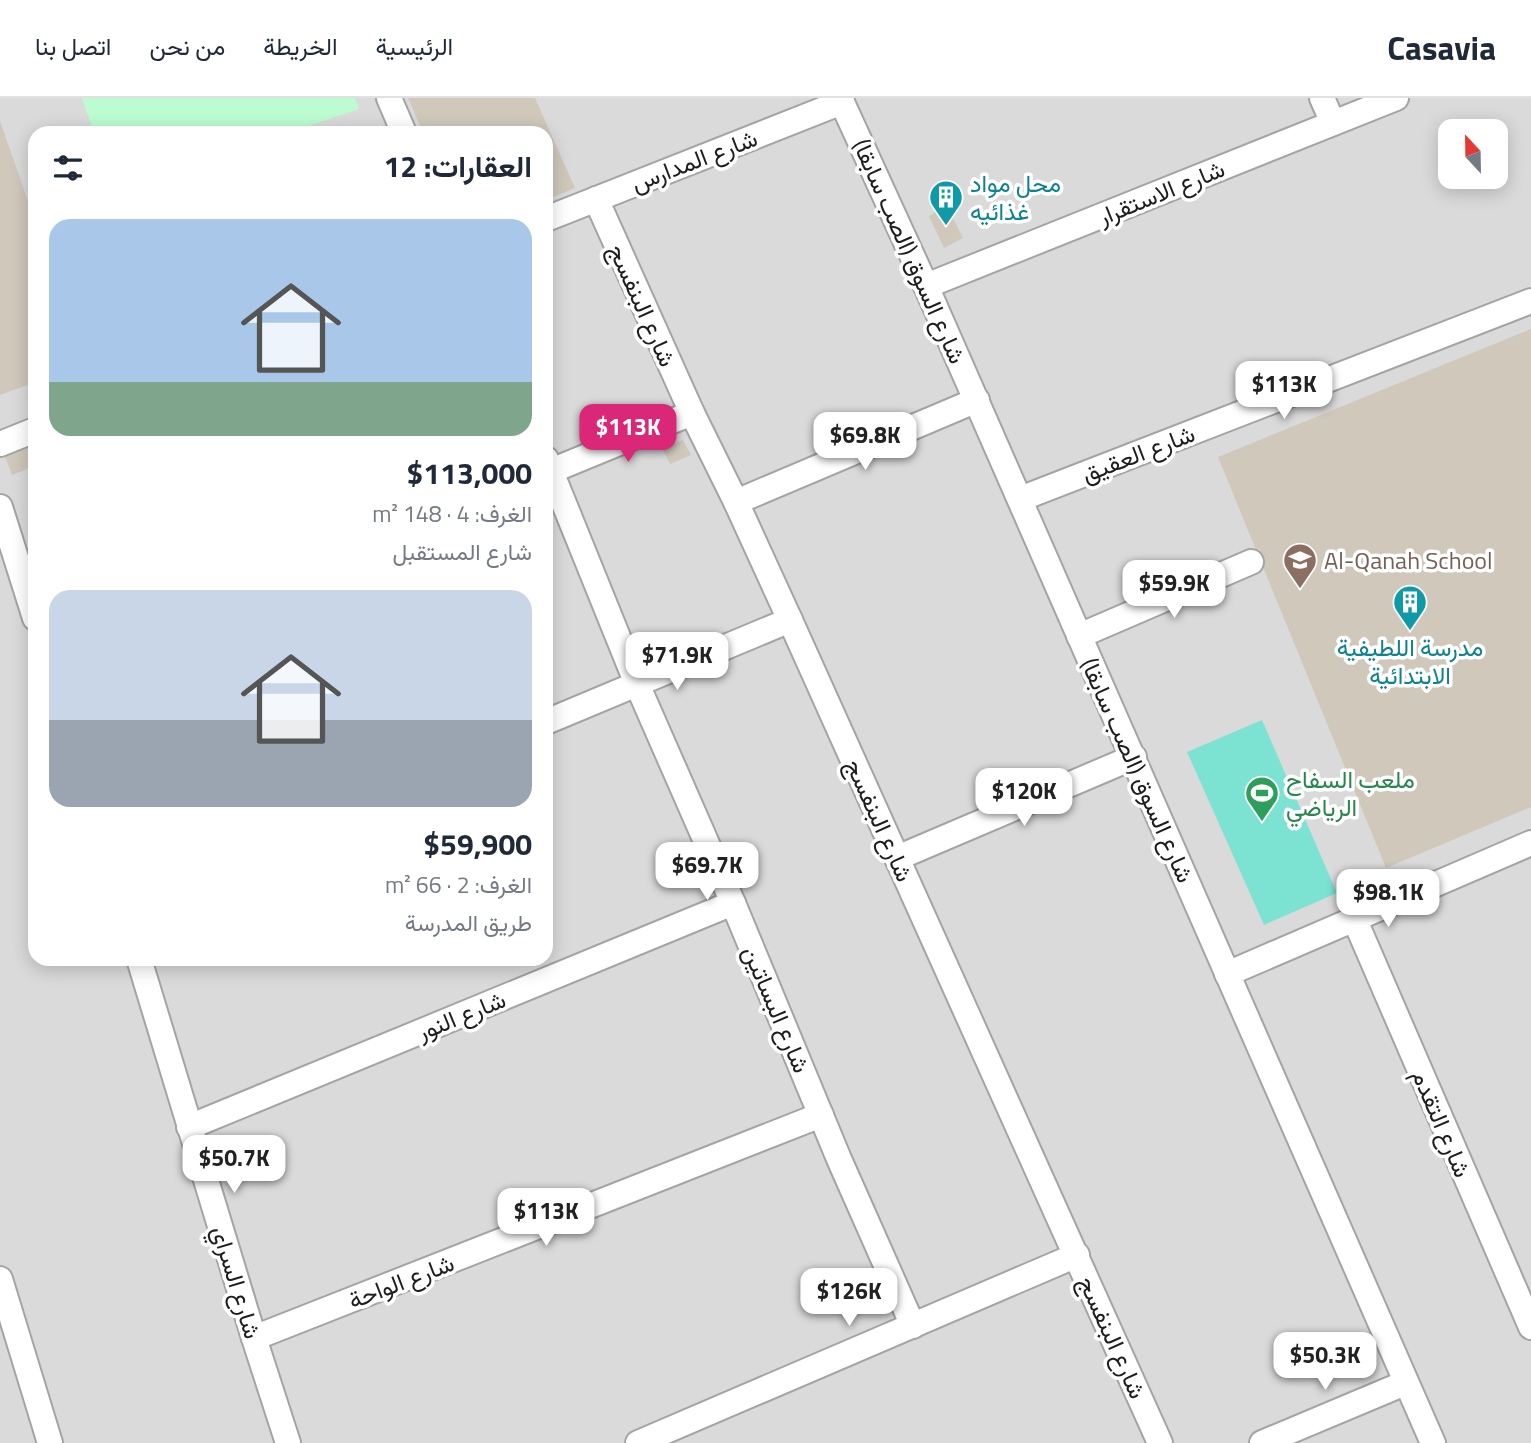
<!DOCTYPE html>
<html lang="ar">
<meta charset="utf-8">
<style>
:root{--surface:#fff;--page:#f6f6f7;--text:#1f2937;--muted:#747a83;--line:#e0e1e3;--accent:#db2777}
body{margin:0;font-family:"Titillium Web",Vazirmatn,sans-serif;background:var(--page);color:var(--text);direction:rtl;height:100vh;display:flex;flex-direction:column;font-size:26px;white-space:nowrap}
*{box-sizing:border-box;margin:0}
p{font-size:23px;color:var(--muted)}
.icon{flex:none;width:38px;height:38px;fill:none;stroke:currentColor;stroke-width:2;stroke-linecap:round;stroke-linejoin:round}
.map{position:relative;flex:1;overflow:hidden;direction:ltr}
.drawer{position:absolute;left:28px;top:28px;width:525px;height:840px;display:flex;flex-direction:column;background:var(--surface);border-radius:21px;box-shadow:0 4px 18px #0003;direction:rtl}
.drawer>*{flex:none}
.needle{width:46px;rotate:338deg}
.tools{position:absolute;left:1438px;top:21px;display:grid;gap:14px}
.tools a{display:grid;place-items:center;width:70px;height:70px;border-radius:14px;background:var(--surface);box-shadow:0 4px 18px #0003;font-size:35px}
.price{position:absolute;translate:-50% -60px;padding:0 16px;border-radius:14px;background:#fff;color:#222;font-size:23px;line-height:46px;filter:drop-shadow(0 2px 4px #0008)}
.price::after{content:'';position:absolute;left:50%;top:42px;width:21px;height:16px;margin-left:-10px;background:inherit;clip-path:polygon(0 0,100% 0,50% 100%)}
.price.active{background:var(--accent);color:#fff}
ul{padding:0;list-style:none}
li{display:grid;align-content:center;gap:14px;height:371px;padding:0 21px}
li span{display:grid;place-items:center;height:217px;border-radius:21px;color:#555}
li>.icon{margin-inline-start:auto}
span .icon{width:126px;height:126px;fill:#fffc;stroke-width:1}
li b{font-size:30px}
h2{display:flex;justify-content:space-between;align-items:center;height:84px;padding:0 21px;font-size:30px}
header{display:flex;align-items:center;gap:42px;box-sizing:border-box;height:98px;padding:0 35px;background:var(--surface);border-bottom:2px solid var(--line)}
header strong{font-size:33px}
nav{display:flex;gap:38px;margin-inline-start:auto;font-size:24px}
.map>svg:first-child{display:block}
.residential{fill:#dbdada;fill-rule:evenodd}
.park{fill:#bcfcd0}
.pitch{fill:#7ce2d2}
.building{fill:#cfc8bb}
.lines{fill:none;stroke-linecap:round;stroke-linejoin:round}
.minor-casing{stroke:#a4a4a4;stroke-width:28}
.minor{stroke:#fff;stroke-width:24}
.labels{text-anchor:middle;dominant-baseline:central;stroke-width:7;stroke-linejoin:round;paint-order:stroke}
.street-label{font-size:24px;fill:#1d1d1d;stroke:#fff}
.culture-label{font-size:24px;fill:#0d838f;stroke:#fff;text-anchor:start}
.education-label{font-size:24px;fill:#785e54;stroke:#fff;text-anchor:start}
.leisure-label{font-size:24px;fill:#27864d;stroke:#fff;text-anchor:start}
</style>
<header>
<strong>Casavia</strong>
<nav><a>الرئيسية</a><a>الخريطة</a><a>من نحن</a><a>اتصل بنا</a></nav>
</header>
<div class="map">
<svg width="1531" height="1345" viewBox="0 0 1531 1345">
<rect width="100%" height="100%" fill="#efede2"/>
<g class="residential">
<path d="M 0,0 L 835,0 L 1422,1345 L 0,1345 ZM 35,35 L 546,35 L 546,861 L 35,861 Z"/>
<path d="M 847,0 L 1531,0 L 1531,1345 L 1445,1345 ZM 1451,33 L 1496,33 L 1496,79 L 1451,79 Z"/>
</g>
<polygon class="park" points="82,0 355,0 359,11 288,35 94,35"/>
<polygon class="pitch" points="1262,622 1337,795 1264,827 1187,654"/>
<g class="building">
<polygon points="408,0 535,0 575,90 546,102 546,35 423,35"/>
<polygon points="0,23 35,123 35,284 0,297"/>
<polygon points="947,108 963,140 944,150 929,118"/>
<polygon points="1531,231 1531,709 1386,770 1218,359"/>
<polygon points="683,342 691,357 670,366 662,350"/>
<polygon points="32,345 35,352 35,368 12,377 4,356"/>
</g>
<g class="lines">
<g class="minor-casing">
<g id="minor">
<polyline points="389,0 404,35"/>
<polyline points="840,0 926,188 1433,1345"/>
<polyline points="1322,0 1333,25"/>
<polyline points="596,101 692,315 736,404 790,522 1160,1345"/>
<polyline points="546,121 842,4"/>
<polyline points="926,188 1396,0"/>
<polyline points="0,346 35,332"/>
<polyline points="546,361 637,586 733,805 839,1061 913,1228"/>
<polyline points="546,375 692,315"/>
<polyline points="1020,401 1531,203"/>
<polyline points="736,404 977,302"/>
<polyline points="0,409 35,520"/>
<polyline points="1079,538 1251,464"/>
<polyline points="546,624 790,522"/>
<polyline points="897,760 1134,659"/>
<polyline points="1354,820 1531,1229"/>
<polyline points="139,861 254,1240 288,1345"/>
<polyline points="1227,876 1531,745"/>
<polyline points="189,1029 733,805"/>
<polyline points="0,1181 50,1345"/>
<polyline points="254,1240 821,1017"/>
<polyline points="638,1345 1077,1157"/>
<polyline points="1262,1345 1405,1285"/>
</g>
</g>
<use href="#minor" class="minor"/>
</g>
<defs>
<g id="building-pin" transform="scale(1.75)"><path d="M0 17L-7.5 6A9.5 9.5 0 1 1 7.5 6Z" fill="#0f9aa8" stroke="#fff"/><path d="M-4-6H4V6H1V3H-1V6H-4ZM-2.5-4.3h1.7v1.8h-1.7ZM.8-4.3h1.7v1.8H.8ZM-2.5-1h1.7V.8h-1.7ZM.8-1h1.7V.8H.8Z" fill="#fff"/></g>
<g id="school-pin" transform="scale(1.75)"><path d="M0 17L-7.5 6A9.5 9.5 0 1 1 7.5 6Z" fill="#8d6e63" stroke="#fff"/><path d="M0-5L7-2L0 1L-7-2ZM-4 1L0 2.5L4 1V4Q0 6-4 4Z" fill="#fff"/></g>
<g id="stadium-pin" transform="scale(1.75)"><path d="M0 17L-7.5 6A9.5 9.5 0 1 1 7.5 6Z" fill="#2e9e5b" stroke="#fff"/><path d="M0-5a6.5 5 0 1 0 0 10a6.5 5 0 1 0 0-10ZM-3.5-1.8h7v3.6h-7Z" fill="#fff"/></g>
</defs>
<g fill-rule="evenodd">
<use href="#building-pin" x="946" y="99"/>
<use href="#school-pin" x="1300" y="462"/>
<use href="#building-pin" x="1410" y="504"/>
<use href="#stadium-pin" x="1262" y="695"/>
</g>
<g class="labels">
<g class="street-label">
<text transform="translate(694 62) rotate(-21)">شارع المدارس</text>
<text transform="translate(1161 94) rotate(-22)">شارع الاستقرار</text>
<text transform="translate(910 153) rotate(66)">شارع السوق (الصب سابقا)</text>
<text transform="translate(643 207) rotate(66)">شارع البنفسج</text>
<text transform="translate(1138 355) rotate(-21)">شارع العقيق</text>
<text transform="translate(1138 672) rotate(66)">شارع السوق (الصب سابقا)</text>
<text transform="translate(880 722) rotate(66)">شارع البنفسج</text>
<text transform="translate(777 911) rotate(67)">شارع البساتين</text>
<text transform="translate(461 917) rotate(-22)">شارع النور</text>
<text transform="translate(1442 1025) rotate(67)">شارع التقدم</text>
<text transform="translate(401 1183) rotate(-21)">شارع الواحة</text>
<text transform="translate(237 1184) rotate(73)">شارع السراي</text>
<text transform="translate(1113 1239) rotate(66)">شارع البنفسج</text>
</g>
<g class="culture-label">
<text x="970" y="85">محل مواد<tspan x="970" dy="28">غذائيه</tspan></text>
<text x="1410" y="549" text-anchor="middle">مدرسة اللطيفية<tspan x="1410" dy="28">الابتدائية</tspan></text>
</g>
<g class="education-label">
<text x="1324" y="462">Al-Qanah School</text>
</g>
<g class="leisure-label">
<text x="1286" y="681">ملعب السفاح<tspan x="1286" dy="28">الرياضي</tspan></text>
</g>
</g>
</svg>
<div class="tools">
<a><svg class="needle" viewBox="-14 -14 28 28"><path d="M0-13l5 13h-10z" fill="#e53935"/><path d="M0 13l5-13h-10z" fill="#747a83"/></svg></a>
</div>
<b class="price" style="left:1284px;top:323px">$113K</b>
<b class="price active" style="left:628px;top:366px">$113K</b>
<b class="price" style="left:865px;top:374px">$69.8K</b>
<b class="price" style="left:1174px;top:522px">$59.9K</b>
<b class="price" style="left:677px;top:594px">$71.9K</b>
<b class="price" style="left:1024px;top:730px">$120K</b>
<b class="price" style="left:707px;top:804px">$69.7K</b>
<b class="price" style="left:1388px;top:831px">$98.1K</b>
<b class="price" style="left:234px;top:1097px">$50.7K</b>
<b class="price" style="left:546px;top:1150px">$113K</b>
<b class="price" style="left:849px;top:1230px">$126K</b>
<b class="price" style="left:1325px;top:1294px">$50.3K</b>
<section class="drawer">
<h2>العقارات: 12<svg class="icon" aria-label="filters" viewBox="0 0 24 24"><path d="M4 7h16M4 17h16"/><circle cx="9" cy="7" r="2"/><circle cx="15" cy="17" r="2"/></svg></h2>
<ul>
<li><span style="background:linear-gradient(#a9c7e8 75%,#7fa58c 0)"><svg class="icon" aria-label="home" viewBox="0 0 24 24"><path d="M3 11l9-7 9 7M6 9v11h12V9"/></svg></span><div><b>$113,000</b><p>الغرف: 4 · 148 m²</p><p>شارع المستقبل</p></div></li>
<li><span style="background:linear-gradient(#c9d6e8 60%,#9aa5b1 0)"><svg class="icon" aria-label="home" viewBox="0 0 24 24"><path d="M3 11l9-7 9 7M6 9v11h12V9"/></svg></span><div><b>$59,900</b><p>الغرف: 2 · 66 m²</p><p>طريق المدرسة</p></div></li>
</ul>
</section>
</div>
